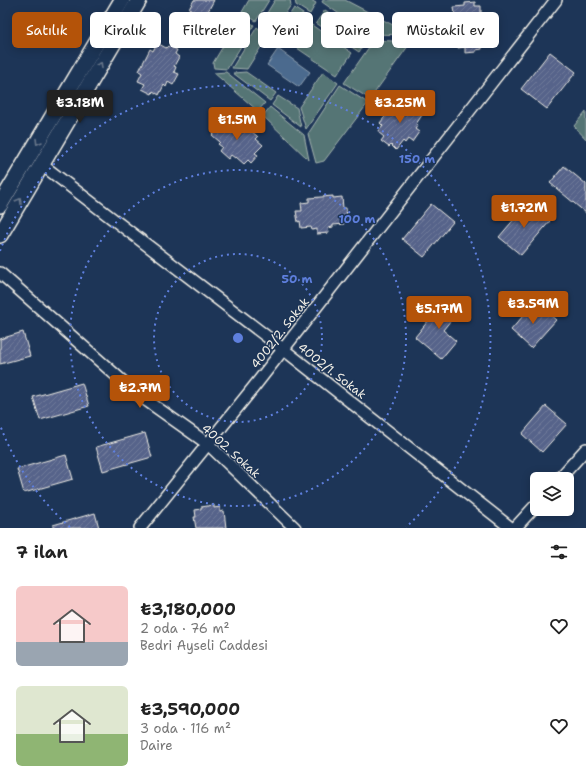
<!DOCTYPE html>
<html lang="tr">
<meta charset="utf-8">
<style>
:root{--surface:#fff;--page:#f2f2f2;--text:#222;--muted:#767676;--accent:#b45309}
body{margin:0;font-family:"Shantell Sans",sans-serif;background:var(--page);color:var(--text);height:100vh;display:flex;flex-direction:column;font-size:15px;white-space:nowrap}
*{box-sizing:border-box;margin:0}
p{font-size:13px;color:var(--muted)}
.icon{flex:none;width:22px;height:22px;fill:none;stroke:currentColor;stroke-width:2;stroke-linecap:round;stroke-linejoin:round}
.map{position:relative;height:528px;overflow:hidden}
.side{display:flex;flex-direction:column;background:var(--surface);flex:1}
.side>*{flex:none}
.banner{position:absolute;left:12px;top:12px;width:562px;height:36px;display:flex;gap:8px}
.tools{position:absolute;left:530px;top:472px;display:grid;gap:8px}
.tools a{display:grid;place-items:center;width:44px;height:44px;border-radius:6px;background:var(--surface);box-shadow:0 2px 10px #0003;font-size:20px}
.price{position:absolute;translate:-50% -34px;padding:0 9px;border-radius:4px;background:var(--accent);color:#fff;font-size:13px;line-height:26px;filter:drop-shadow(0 1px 2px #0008)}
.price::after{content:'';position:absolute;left:50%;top:24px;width:12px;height:9px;margin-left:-6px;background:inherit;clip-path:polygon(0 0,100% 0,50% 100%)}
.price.active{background:#222;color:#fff}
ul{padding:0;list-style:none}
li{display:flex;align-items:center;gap:12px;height:100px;padding:0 16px}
li span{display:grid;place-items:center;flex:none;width:112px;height:80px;border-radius:6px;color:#555}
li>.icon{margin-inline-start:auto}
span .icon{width:48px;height:48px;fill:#fffc;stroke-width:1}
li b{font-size:17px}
h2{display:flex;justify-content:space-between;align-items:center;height:48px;padding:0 16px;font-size:17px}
.pill{padding:0 14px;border-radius:6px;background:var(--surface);box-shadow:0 2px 10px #0003;font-size:14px;line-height:36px}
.pill.active{background:var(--accent);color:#fff}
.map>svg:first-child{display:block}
.grass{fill:#557574;stroke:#a4b3ae}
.forest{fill:url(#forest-crowns);stroke:#a4b3ae}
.water{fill:#4c6b8e;stroke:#8fa1b2}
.building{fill:url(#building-hatch);stroke:#f4f1e8}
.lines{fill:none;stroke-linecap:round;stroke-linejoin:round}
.street-casing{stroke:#f4f1e8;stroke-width:14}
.secondary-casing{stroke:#f4f1e8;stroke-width:18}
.street{stroke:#1d3557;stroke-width:11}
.secondary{stroke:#1d3557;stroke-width:15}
.oneway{stroke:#68778a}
.ring{fill:none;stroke:#5e7fdd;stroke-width:2;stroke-dasharray:2 4}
.labels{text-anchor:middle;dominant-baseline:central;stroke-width:3;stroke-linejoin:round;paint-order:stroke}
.street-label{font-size:12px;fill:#f4f1e8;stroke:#1d3557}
.centre{fill:#5e7fdd;stroke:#1d3557;stroke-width:2}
.ring-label{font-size:12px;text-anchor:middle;font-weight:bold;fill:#5e7fdd;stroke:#1d3557;stroke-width:3;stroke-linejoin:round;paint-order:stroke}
</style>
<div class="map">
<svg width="586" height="528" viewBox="0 0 586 528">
<defs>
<pattern id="forest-crowns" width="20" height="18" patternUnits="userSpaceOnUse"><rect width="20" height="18" fill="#557574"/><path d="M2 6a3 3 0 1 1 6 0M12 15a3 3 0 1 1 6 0" fill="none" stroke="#4f5e5d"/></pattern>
<pattern id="building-hatch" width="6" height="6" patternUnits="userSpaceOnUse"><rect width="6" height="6" fill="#57638a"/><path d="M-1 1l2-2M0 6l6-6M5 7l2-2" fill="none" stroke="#707a9a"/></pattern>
</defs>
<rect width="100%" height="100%" fill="#1d3557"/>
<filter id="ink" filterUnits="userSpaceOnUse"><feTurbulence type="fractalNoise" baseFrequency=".025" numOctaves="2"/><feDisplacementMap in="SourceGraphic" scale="8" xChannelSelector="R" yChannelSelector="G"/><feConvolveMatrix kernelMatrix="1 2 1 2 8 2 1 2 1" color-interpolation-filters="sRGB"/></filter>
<g filter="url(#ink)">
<g class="grass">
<polygon points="249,0 269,0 256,21 242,12"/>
<polygon points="275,0 290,0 291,5 272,33 260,24"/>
<polygon points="295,0 311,0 316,3 310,14 296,5"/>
<polygon points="323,0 345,0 412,35 368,34 322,2"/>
<polygon points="294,8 306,16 288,43 276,35"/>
<polygon points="241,16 254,25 227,69 214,68 213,63"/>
<polygon points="306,21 352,53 337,75 291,44"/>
<polygon points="257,27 268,36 247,69 232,68"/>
<polygon points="374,40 411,42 370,99 344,83"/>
<polygon points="226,72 265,103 258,111 214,73"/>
<polygon points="246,72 276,93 270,101 233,73"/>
<polygon points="323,72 338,83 306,129 299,107"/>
<polygon points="340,85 368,103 324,161 316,163 308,134"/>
<polygon points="278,96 297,108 301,127 272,105"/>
<polygon points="270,107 304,135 309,160 263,116"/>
<polygon points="586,111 586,139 574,126"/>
</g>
<polygon class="forest" points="325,10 368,39 359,52 316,23"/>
<polygon class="water" points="278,49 310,72 299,87 267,65"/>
<g class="building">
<polygon points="194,0 214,0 206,15 200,12 198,14 189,9"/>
<polygon points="475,2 475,6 481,6 481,17 484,17 484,22 489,22 490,33 484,34 485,39 482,39 482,49 476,50 476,52 465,53 465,47 458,48 457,39 453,40 452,15 455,15 454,7 465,6 465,3"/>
<polygon points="157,43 166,48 168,46 177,50 175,54 179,57 174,66 176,67 174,72 179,74 173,85 168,82 166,87 164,85 159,95 153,91 152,94 142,89 145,84 138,81 142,73 139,71 150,49 153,51"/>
<polygon points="550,52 576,72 547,109 521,89"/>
<polygon points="402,98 411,105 413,102 421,108 418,112 422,115 416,124 418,125 415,129 419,132 412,142 408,139 405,143 403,141 396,150 391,145 389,147 381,141 384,137 378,132 383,126 380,123 395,104 397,105"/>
<polygon points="231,118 237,124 240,121 258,137 256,139 263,145 255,153 258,155 251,163 248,160 244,164 236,157 235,158 231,155 228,159 219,151 222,147 218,144 220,142 212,135 217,130 215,128 222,120 226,124"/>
<polygon points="564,166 586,184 586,213 550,183"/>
<polygon points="333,196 333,198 342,197 343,208 346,208 347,218 343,218 344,224 333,225 333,227 328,228 329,233 317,234 317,229 312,230 311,227 301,228 300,221 298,222 296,211 302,211 301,203 309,202 309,198"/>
<polygon points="528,203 550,221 521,255 499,237"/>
<polygon points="431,204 453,222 424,257 402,239"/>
<polygon points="446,299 459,310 443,330 456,341 441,359 415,337"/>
<polygon points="535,302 556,320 531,348 511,330"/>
<polygon points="23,332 30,356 0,364 0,339"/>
<polygon points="82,383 89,406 40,420 33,397"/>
<polygon points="546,406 567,424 542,452 522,434"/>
<polygon points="145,433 152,457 103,471 96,447"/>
<polygon points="66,455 73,479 24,493 17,469"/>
<polygon points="214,505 214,508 220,507 220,512 224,511 226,528 196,528 194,517 196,517 195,510 201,509 201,507"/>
<polygon points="95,513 99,528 53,528 53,525"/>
</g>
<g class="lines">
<g class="street-casing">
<g id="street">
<polyline points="41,164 283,349 511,528"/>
<polyline points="0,273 136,393 208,444 295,528"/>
<polyline points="559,479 586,449"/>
<polyline points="140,528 253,388 556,0"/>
<polyline points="515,528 537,504"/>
</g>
</g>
<g class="secondary-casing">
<g id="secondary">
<polyline points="0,205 122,0"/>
<polyline points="0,235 139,0"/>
</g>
</g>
<use href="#street" class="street"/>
<use href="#secondary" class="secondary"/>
</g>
<defs><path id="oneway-chevron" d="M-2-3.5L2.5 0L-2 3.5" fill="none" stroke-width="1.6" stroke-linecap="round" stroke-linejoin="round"/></defs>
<g class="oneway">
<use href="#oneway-chevron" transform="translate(100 65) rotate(-59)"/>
<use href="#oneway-chevron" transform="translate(38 142) rotate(121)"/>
<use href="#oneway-chevron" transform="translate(19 201) rotate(-60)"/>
</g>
</g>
<g class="ring">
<circle cx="238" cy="338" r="84"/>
<circle cx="238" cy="338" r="168"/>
<path d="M70 527A253 253 0 0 1 0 425M0 251A253 253 0 1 1 406 527"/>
</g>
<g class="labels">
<g class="street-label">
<text transform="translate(280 333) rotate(-52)">4002/2. Sokak</text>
<text transform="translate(332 371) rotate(38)">4002/1. Sokak</text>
<text transform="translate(231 451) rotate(42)">4002. Sokak</text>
</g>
</g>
<circle cx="238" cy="338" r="6" class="centre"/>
<g class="ring-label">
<text x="417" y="163">150 m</text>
<text x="357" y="223">100 m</text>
<text x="297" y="283">50 m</text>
</g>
</svg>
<div class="tools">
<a><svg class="icon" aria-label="layers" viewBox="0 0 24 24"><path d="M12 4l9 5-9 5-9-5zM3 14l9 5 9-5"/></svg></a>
</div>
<b class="price active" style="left:80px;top:124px">₺3.18M</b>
<b class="price" style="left:400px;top:124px">₺3.25M</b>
<b class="price" style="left:237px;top:141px">₺1.5M</b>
<b class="price" style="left:524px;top:229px">₺1.72M</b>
<b class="price" style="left:533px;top:325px">₺3.59M</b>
<b class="price" style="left:439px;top:330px">₺5.17M</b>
<b class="price" style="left:140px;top:409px">₺2.7M</b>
<div class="banner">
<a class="pill active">Satılık</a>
<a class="pill">Kiralık</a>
<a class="pill">Filtreler</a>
<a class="pill">Yeni</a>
<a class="pill">Daire</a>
<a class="pill">Müstakil ev</a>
</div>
</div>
<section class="side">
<h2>7 ilan<svg class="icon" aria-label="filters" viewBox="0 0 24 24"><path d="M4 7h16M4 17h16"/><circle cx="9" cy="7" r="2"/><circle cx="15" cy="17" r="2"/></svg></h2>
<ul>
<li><span style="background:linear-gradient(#f6c9c9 70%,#9aa5b1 0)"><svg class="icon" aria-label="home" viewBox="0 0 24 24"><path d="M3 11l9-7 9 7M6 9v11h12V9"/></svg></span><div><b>₺3,180,000</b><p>2 oda · 76 m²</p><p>Bedri Ayseli Caddesi</p></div><svg class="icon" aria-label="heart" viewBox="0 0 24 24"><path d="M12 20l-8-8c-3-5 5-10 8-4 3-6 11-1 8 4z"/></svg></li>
<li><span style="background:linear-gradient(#dfe7d0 60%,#8fb573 0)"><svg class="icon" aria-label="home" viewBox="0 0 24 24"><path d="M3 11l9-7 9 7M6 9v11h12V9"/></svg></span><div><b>₺3,590,000</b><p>3 oda · 116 m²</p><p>Daire</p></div><svg class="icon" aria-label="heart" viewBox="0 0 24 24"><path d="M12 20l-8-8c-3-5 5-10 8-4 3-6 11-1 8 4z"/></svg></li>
</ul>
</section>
